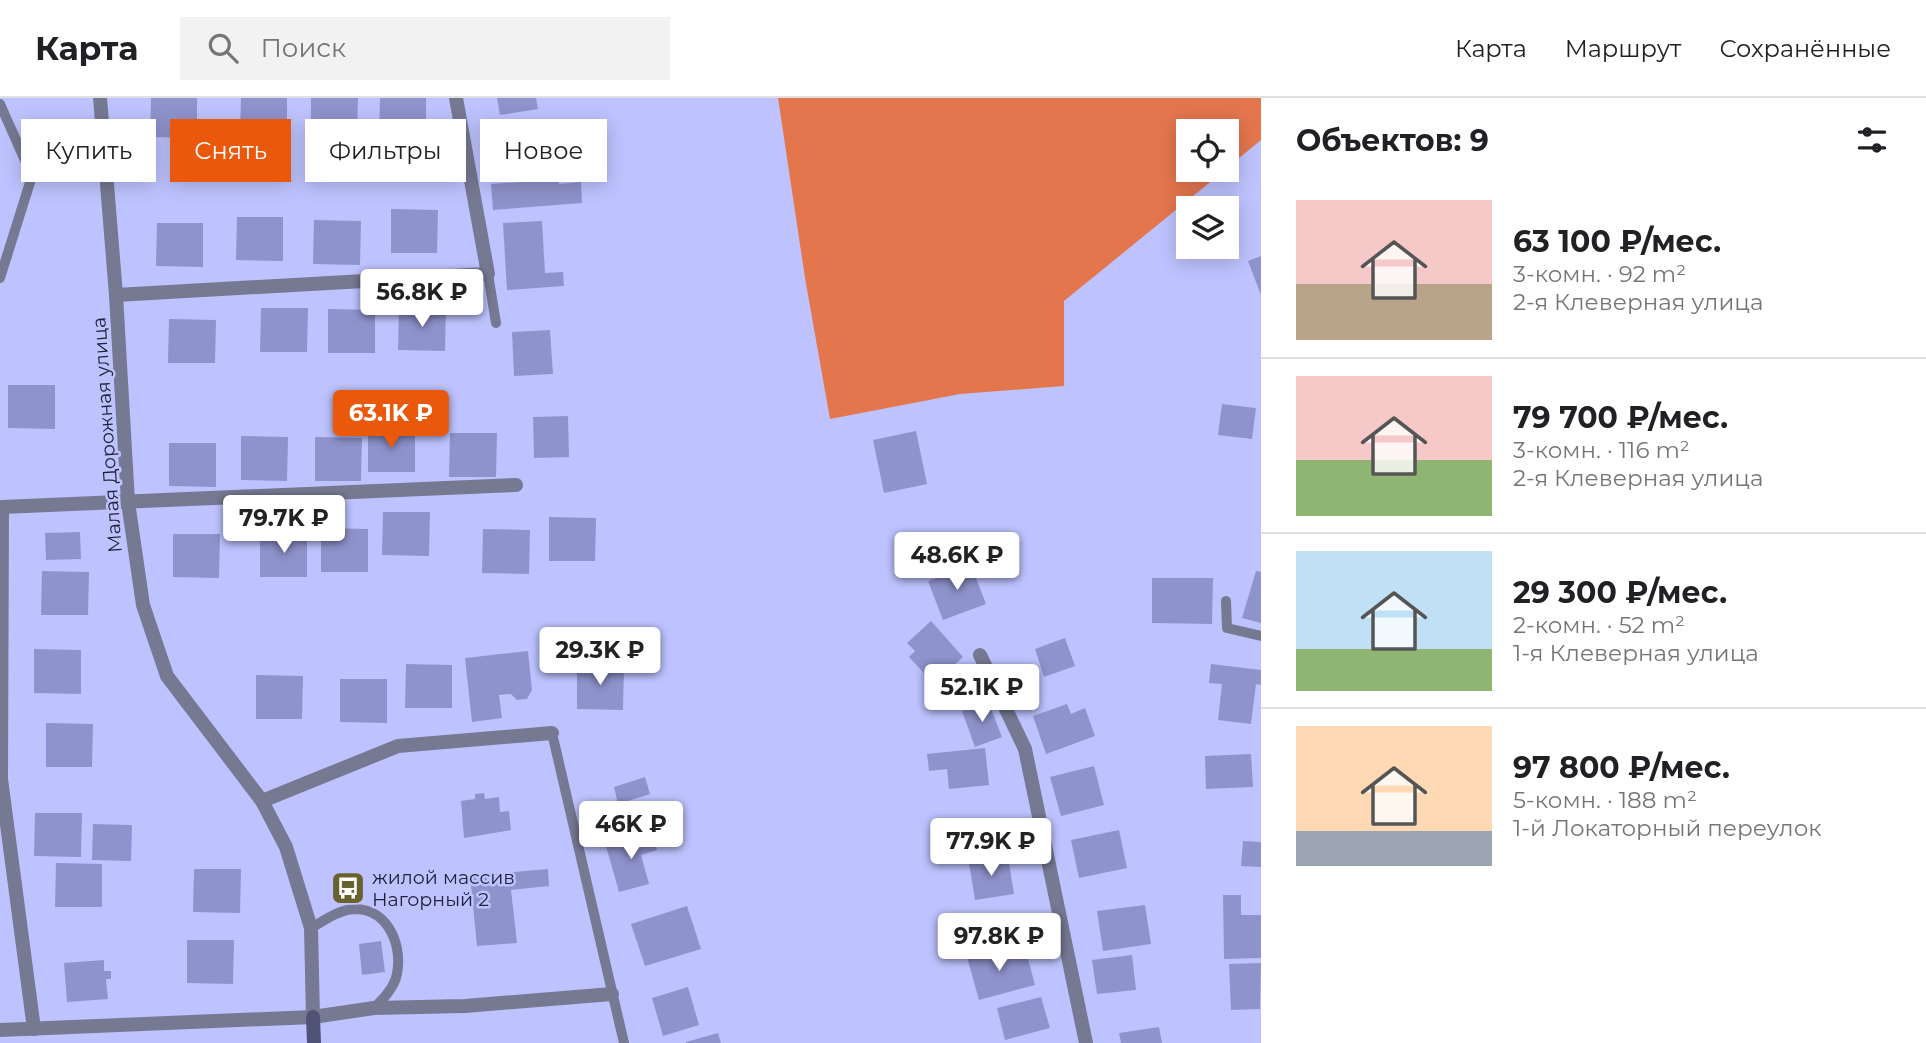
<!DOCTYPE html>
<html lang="ru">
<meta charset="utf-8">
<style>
:root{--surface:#fff;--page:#f2f2f2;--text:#202124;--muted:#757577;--line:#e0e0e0;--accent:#ea580c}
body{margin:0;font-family:Montserrat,sans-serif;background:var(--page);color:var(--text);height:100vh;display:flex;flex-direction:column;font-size:26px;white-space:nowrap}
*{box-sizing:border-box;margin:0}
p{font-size:23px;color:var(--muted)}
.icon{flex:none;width:38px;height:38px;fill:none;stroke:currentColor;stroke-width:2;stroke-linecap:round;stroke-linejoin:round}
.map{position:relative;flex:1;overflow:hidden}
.panel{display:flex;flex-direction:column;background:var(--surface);width:665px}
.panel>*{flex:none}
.guide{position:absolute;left:21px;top:21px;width:665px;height:63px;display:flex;gap:14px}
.buttons{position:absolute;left:1176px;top:21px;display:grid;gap:14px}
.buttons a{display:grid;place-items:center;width:63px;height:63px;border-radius:0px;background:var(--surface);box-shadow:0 4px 18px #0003;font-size:35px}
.price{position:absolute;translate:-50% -60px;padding:0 16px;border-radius:7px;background:#fff;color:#222;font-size:23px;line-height:46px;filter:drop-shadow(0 2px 4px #0008)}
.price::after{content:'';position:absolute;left:50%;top:42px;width:21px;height:16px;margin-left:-10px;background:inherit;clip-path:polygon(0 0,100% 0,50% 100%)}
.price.active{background:var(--accent);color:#fff}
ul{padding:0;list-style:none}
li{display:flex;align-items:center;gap:21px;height:175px;padding:0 35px}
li+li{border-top:2px solid var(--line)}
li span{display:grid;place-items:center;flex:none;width:196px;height:140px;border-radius:0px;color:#555}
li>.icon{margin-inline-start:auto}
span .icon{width:84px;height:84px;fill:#fffc;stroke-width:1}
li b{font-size:30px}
h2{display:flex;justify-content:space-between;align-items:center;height:84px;padding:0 35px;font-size:30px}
.pill{padding:0 24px;border-radius:0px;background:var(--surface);box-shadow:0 4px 18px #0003;font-size:24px;line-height:63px}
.pill.active{background:var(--accent);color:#fff}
header{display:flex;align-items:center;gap:42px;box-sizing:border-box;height:98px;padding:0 35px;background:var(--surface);border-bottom:2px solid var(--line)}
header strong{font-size:33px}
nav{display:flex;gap:38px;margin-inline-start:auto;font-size:24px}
.search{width:490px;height:63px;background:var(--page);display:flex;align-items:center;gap:18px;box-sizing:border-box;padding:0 24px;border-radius:0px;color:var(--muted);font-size:26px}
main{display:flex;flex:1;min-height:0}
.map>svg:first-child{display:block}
.green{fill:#e4764e}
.building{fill:#8f93cc}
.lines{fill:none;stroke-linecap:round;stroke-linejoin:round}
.lane{stroke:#767992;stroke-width:10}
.street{stroke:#767992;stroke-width:14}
.secondary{stroke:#505376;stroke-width:14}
.labels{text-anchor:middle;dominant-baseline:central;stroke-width:5;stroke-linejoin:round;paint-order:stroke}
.street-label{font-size:19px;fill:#1f2137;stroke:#bec3ff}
.poi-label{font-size:19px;fill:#1f2137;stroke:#bec3ff;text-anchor:start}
</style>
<header>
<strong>Карта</strong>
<div class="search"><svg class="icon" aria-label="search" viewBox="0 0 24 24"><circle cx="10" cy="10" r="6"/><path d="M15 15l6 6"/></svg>Поиск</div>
<nav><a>Карта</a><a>Маршрут</a><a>Сохранённые</a></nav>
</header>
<main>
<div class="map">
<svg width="1261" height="945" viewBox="0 0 1261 945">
<rect width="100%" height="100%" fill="#bec3ff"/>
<polygon class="green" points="778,0 1261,0 1261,42 1227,70 1227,33 1188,33 1188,72 1225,72 1064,203 1064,288 960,296 830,321 805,180"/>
<g class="building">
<polygon points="151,0 197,0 197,40 150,39"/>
<polygon points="241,0 287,0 287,36 240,36"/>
<polygon points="311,0 358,0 357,34 311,34"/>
<polygon points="380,0 426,0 426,40 379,39"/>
<polygon points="497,0 536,0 538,11 500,17"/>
<polygon points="565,37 567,57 557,58 559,86 581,84 582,105 493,112 491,86 524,84 522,64 516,64 513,41"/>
<polygon points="391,111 438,112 437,155 391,155"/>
<polygon points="237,119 283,119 283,163 236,162"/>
<polygon points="314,122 361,123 360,167 313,166"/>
<polygon points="542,123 545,175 563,174 564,188 507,192 503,125"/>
<polygon points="157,125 203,125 203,169 156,168"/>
<polygon points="1261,158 1261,197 1248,163"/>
<polygon points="399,209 446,209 445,253 398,252"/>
<polygon points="261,210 308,210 307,254 260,254"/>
<polygon points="328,211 375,212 375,255 328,255"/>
<polygon points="169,221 216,222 215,265 168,265"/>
<polygon points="550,232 553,276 514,278 512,234"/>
<polygon points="8,287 55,287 55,331 8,330"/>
<polygon points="1222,306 1256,310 1252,341 1218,337"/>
<polygon points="568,318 569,359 534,360 533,319"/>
<polygon points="368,330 415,331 415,374 368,374"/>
<polygon points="916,333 927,386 884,395 873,342"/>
<polygon points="450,335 497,335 496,379 449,379"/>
<polygon points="241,338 288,339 287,383 241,382"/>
<polygon points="315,339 362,340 361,383 315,383"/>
<polygon points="169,345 216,345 216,389 169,388"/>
<polygon points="383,414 430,414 429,458 382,457"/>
<polygon points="549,419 596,420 595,463 549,463"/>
<polygon points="321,430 368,431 368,474 321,474"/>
<polygon points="483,431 530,432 529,476 482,475"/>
<polygon points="80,434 81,461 46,462 45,435"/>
<rect x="260" y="435" width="47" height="44"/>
<polygon points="173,436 220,436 219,480 173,479"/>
<polygon points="971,467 986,506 943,522 928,483"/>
<polygon points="42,473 89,474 88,517 41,517"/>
<polygon points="1256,473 1261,474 1261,525 1242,520"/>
<polygon points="1152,480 1213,480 1212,526 1152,525"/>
<polygon points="931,523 963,559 934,586 909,559 915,553 907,545"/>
<polygon points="1065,540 1075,568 1044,579 1035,551"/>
<polygon points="34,551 81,552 81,596 34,595"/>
<polygon points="528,553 532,592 527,601 517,602 511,596 499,597 502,620 472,624 465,560"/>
<polygon points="406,566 452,567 452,610 405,610"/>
<polygon points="1211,566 1261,572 1261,587 1256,586 1251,626 1218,622 1222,586 1209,585"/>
<polygon points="577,567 624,568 623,612 577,611"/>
<polygon points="256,577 303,578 302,621 256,621"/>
<polygon points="340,581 387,581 387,625 340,624"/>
<polygon points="988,603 1002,639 975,649 962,613"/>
<polygon points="1067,606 1071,616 1085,610 1095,638 1046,656 1033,618"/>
<polygon points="46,625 93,626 92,669 46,669"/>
<polygon points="985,650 989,687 949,691 947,671 929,673 927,656"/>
<polygon points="1251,656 1253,689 1206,691 1205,658"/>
<polygon points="1094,668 1104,707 1061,718 1050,679"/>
<polygon points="645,679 650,696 618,706 614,689"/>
<polygon points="484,695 485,701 499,699 500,714 509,713 511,732 464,740 461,703 475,701 475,696"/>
<polygon points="35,715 82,715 81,759 34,758"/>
<polygon points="93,726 132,727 131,763 92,762"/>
<polygon points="1119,732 1127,770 1079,780 1071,742"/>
<polygon points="653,735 657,752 641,757 649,786 619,794 606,748"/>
<polygon points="1243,743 1261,744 1261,769 1241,768"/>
<polygon points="1008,759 1014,796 975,802 969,765"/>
<polygon points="56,765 102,766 102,809 55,809"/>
<polygon points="194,771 241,771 240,815 193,814"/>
<polygon points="548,771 549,788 511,792 517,845 477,848 470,778"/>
<polygon points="1223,797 1241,797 1241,817 1261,817 1261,860 1224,861"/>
<polygon points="1145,807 1151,846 1103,853 1097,813"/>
<polygon points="687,808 701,851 645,868 631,826"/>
<polygon points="187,842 234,842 233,886 187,885"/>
<polygon points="381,843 385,874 362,877 359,846"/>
<polygon points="1003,849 1007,862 1027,857 1035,887 979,902 967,859"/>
<polygon points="1132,857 1136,892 1097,896 1092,862"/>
<polygon points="104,862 104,873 111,873 111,881 106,881 108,901 67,904 64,865"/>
<polygon points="1261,865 1260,911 1231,912 1229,866"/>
<polygon points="688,889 699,927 663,938 652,900"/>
<polygon points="1041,899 1050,930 1005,942 997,910"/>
<polygon points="1159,929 1162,945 1121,945 1119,935"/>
<polygon points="718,935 721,945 686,945 686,944"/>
</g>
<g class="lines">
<g class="lane">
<polyline points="0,6 32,78 0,180"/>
<polyline points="32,78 106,72"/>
<polyline points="488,176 496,225"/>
<polyline points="1226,503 1227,530 1261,538"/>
<polyline points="552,635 624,945"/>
<path d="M 311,830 C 325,822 340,811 356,811 C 390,812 404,851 396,880 C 392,892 383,901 374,910"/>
</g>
<g class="street">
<polyline points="100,0 116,197 128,404 143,507 167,578 262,703 286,749 311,830 313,919"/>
<polyline points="116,197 488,176 456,0"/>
<polyline points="980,557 1025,651 1086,945"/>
<polyline points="262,703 398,648 552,635"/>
<polyline points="34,931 1,681 2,409 516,387"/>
<polyline points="0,932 313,919 374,910 465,908 612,896"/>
</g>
<polyline class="secondary" points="313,919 314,945"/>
</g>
<defs>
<g id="bus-square" transform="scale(1.75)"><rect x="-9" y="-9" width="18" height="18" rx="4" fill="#6a622e" stroke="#bec3ff"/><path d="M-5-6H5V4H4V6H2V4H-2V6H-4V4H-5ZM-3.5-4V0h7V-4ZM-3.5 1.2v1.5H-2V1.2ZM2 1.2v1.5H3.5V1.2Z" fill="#fff"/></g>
</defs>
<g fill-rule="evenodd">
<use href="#bus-square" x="348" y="790"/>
</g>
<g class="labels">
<g class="street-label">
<text transform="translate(107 337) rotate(-94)">Малая Дорожная улица</text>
</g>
<g class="poi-label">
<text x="372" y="779">жилой массив<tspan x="372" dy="22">Нагорный 2</tspan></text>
</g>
</g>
</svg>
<div class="buttons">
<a><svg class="icon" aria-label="locate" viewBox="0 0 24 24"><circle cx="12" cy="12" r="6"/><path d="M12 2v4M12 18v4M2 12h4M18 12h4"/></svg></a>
<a><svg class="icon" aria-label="layers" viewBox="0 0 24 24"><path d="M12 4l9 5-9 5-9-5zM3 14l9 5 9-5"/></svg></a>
</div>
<b class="price" style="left:422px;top:231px">56.8K ₽</b>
<b class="price active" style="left:391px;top:352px">63.1K ₽</b>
<b class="price" style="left:284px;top:457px">79.7K ₽</b>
<b class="price" style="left:957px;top:494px">48.6K ₽</b>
<b class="price" style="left:600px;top:589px">29.3K ₽</b>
<b class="price" style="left:982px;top:626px">52.1K ₽</b>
<b class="price" style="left:631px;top:763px">46K ₽</b>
<b class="price" style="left:991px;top:780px">77.9K ₽</b>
<b class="price" style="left:999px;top:875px">97.8K ₽</b>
<div class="guide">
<a class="pill">Купить</a>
<a class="pill active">Снять</a>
<a class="pill">Фильтры</a>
<a class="pill">Новое</a>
</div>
</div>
<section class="panel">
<h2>Объектов: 9<svg class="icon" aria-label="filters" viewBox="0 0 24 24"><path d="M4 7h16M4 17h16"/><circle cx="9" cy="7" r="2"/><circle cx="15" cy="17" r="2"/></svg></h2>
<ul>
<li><span style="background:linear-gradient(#f6c9c9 60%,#b9a48a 0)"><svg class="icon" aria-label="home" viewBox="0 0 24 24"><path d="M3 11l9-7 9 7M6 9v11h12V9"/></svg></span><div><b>63 100 ₽/мес.</b><p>3-комн. · 92 m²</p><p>2-я Клеверная улица</p></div></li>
<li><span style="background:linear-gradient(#f6c9c9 60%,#8fb573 0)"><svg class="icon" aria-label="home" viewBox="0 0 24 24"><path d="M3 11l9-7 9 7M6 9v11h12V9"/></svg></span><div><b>79 700 ₽/мес.</b><p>3-комн. · 116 m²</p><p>2-я Клеверная улица</p></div></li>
<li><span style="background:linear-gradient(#bfe0f5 70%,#8fb573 0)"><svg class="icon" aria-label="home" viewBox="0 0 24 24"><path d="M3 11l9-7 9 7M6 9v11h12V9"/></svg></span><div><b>29 300 ₽/мес.</b><p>2-комн. · 52 m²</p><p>1-я Клеверная улица</p></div></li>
<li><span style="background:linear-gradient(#ffd9b3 75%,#9aa5b1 0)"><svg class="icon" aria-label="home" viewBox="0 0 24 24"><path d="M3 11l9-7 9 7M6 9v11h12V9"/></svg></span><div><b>97 800 ₽/мес.</b><p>5-комн. · 188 m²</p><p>1-й Локаторный переулок</p></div></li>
</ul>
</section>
</main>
